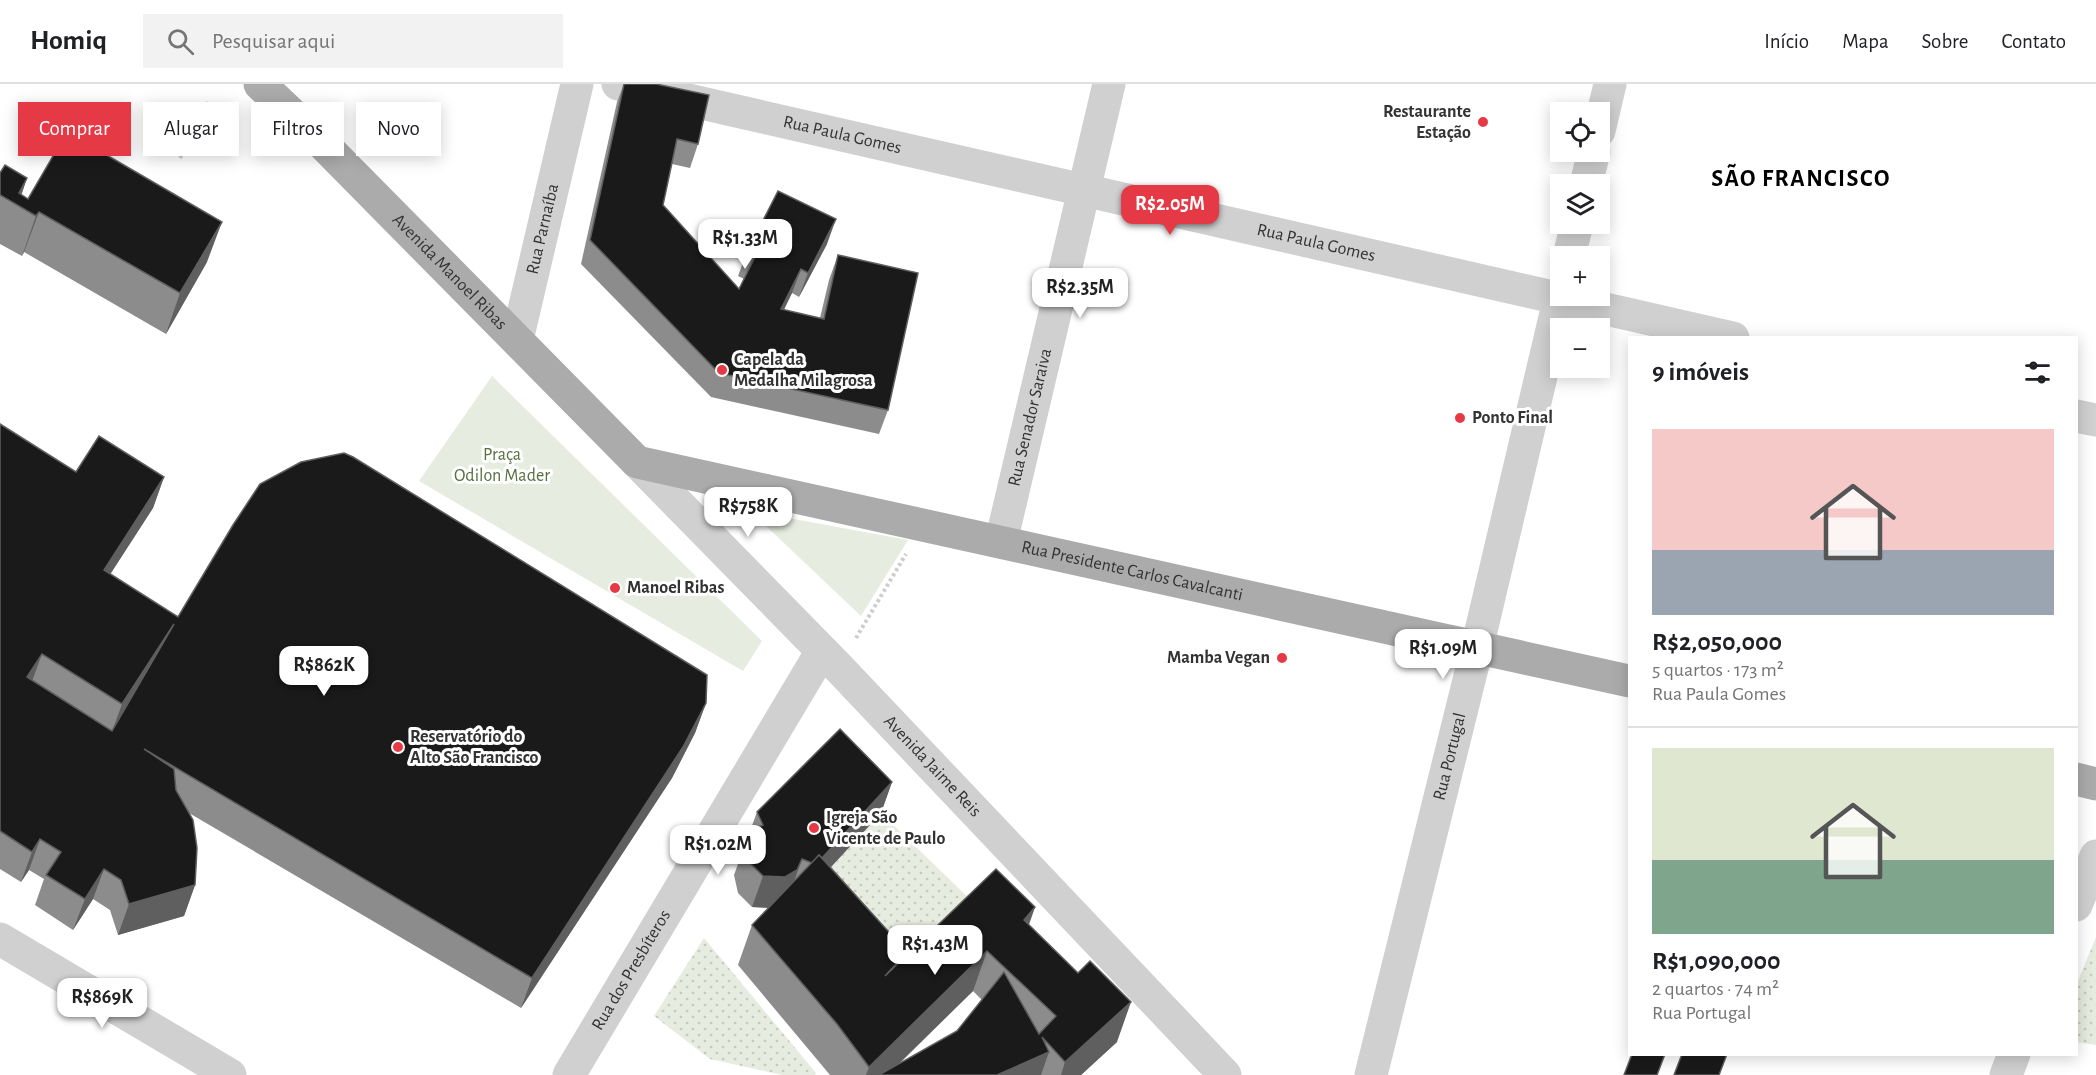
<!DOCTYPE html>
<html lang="pt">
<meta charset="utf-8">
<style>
:root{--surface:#fff;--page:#f2f2f2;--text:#202124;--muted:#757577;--line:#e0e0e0;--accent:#e63946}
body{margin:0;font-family:"Alegreya Sans",sans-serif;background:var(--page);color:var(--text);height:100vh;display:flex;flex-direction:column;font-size:22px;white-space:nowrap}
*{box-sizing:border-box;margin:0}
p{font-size:20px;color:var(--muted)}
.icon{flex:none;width:33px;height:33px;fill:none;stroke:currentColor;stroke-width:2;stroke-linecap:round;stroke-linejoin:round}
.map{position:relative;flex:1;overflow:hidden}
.sheet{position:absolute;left:1628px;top:252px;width:450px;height:720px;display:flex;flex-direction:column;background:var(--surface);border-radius:0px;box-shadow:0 3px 15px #0003}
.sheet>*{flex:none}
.guide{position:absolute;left:18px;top:18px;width:570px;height:54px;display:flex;gap:12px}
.tools{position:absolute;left:1550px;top:18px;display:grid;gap:12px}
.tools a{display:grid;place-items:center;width:60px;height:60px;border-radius:0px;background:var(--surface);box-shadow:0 3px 15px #0003;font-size:30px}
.price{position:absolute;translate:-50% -51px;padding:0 14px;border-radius:12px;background:#fff;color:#222;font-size:20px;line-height:39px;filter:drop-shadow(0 2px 3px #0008)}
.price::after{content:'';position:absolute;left:50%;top:36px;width:18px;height:14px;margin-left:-9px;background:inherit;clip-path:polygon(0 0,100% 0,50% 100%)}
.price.active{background:var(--accent);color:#fff}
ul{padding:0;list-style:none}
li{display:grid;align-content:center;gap:12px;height:318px;padding:0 24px}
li+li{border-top:2px solid var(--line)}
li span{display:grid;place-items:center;height:186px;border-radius:0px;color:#555}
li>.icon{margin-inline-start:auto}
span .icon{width:108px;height:108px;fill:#fffc;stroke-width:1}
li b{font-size:26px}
h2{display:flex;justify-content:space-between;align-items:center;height:72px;padding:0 24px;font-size:26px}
.chip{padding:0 21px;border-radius:0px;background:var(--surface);box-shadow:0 3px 15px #0003;font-size:21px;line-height:54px}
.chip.active{background:var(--accent);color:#fff}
header{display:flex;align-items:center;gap:36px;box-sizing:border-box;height:84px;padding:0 30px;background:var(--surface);border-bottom:2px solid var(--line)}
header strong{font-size:28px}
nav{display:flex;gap:33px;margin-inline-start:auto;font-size:21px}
.search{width:420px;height:54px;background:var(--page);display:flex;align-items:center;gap:15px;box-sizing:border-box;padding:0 21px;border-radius:0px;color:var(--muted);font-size:22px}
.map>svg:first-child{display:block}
.grass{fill:url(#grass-dots)}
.park{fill:#e6ecdf}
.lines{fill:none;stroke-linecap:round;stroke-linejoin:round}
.path{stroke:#cdcdcd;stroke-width:4;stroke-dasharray:3 3;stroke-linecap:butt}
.minor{stroke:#d0d0d0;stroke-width:33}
.major{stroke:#ababab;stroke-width:33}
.wall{fill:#8c8c8c;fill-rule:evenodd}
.shaded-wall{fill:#5f5f5f}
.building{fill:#1a1a1a;stroke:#5f5f5f;stroke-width:1.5;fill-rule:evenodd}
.poi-dot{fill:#e63946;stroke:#fff;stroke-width:2}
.labels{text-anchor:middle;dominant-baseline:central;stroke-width:6;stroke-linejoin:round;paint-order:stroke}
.poi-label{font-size:18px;font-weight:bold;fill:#333;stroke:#fff;text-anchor:start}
.street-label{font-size:18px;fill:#333;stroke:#fff}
.park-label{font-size:18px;fill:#56703f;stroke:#fff}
.district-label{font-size:24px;font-weight:bold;letter-spacing:1.5px;fill:#000;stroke:#fff}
</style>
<header>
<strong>Homiq</strong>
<div class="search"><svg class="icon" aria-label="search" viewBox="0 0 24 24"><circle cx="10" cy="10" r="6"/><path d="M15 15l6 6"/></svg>Pesquisar aqui</div>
<nav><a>Início</a><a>Mapa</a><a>Sobre</a><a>Contato</a></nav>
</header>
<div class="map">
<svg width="2096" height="991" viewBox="0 0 2096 991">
<defs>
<pattern id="grass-dots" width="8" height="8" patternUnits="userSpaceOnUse" patternTransform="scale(1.5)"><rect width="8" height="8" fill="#e6ecdf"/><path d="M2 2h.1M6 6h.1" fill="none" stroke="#c6cbc0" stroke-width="1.8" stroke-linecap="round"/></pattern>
</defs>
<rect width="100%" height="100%" fill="#fff"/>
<g class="grass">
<polygon points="881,729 981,826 892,909 805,812"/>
<polygon points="2096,853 2096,961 2076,958 2076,902"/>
<polygon points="704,854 816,989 815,991 782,991 710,975 654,932"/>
</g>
<g class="park">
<polygon points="492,292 762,557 743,587 419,397"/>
<polygon points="772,431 908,456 861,532 765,441"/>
</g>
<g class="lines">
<g class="path">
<polyline points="180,74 208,18"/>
<polyline points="856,554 906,470"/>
</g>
<g class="minor">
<path id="s1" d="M 618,0 L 1733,254"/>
<polyline points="1599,47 1610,0"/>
<polyline points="1586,100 1594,68"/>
<polyline points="1569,172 1577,140"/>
<path id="s2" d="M 517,256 L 577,0"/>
<polyline points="2076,332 2096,336"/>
<path id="s3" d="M 637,378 L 838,583 L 1225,991"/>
<path id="s4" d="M 1001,458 L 1109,0"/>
<polyline points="2076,821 2096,772"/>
<polyline points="0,855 230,991"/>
<path id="s5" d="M 569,991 L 822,567"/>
<path id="s6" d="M 1371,991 L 1477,564 L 1560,212"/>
<polyline points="2006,991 2014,970"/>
</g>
<g class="major">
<path id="s7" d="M 260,0 L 323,60 L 637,378 L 1629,597"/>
<polyline points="2076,695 2096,700"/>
</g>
</g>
<g class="wall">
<polygon points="624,0 656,0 698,60 690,84 672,80 663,121 739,205 744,195 738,192 747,168 827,160 799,213 792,209 784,226 820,234 829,196 838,171 888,326 879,350 711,313 581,180 617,18"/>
<polygon points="0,89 27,94 21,111 28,115 207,178 166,250 24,168 22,172 0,160"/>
<polygon points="0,340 76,388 164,393 153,424 110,490 178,533 706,619 695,649 672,694 521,924 189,729 195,801 184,832 118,851 110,826 93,815 73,846 35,821 44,795 29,786 21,798 0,785"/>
<path d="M 892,698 L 881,729 L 831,783 L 907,868 L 905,873 L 1035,823 L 1029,841 L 1117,958 L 1081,991 L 830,991 L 738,881 L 752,841 L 769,824 L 752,823 L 738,809 L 734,791 L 757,728 ZM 973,907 L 982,916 L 957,947 L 899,980 Z"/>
</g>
<g class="shaded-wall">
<polygon points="27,94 18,121 19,109"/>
<polygon points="39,128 24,168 22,172 36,132"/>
<polygon points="836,135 827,160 799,213 808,189"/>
<polygon points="222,138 207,178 166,250 180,209"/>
<polygon points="801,185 792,209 772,249 781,225"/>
<polygon points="164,393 153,424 93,517 104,486"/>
<polygon points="174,540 111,650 122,620"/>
<polygon points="42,570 31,600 27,593"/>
<polygon points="706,619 695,649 672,694 521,924 532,894"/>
<polygon points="892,698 881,729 805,811 817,780"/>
<polygon points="40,755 29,786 21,798 32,768"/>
<polygon points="802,775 791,806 773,824 752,823 763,792"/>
<polygon points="104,785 93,815 73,846 85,815"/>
<polygon points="195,801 184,832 118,851 129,820"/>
<polygon points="1035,823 1020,864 1024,836"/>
<polygon points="987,867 973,907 887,991 866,991 869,983"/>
<polygon points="1131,918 1117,958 1081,991 1061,991 1065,978"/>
<polygon points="1049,968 1041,991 997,991"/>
</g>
<g class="building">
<polygon points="624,0 656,0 709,11 698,60 677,55 663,121 739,205 755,173 747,168 778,107 836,135 808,189 801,185 781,225 824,235 838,171 918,189 888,326 719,289 590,156"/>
<polygon points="67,48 222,138 180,209 39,128 36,132 0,111 0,89 5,81 27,94 19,109 28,115"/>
<path d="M 0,340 L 76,388 L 99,352 L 164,393 L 104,486 L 178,533 L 233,441 L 260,400 L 301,378 L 344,369 L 353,373 L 707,591 L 706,619 L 683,663 L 532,894 L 144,665 L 174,685 L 176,706 L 193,736 L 197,764 L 195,801 L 129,820 L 121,796 L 104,785 L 85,815 L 46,791 L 61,768 L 40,755 L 32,768 L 0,747 ZM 174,540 L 112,647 L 27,593 L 42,570 L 122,620 Z"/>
<polygon points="840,645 892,698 822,774 819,771 812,779 802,775 797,786 785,793 763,792 749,778 745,760 751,746 763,741 757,728"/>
<polygon points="819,771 907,868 885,892 996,785 1035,823 1024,836 1078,889 1090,877 1131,918 1065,978 1042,953 1049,968 997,991 879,991 957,947 1004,888 1039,950 1056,932 987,867 869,983 837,940 752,841"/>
<polygon points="1632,970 1665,970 1657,991 1624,991"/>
<polygon points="1682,970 1727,970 1719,991 1674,991"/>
</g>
<g class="poi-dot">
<circle cx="1483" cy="38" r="6"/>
<circle cx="722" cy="286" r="6"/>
<circle cx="1460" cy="334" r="6"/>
<circle cx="615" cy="504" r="6"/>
<circle cx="1282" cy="574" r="6"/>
<circle cx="398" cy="663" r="6"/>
<circle cx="814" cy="744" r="6"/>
</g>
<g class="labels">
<g class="poi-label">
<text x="1471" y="28" text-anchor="end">Restaurante<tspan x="1471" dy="21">Estação</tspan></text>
<text x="734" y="276">Capela da<tspan x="734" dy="21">Medalha Milagrosa</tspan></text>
<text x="1472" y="334">Ponto Final</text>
<text x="627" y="504">Manoel Ribas</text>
<text x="1270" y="574" text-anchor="end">Mamba Vegan</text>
<text x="410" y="653">Reservatório do<tspan x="410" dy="21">Alto São Francisco</tspan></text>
<text x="826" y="734">Igreja São<tspan x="826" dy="21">Vicente de Paulo</tspan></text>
</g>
<g class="street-label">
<text stroke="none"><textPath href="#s1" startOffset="230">Rua Paula Gomes</textPath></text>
<text stroke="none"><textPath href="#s2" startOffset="114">Rua Parnaíba</textPath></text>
<text stroke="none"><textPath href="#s1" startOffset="716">Rua Paula Gomes</textPath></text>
<text stroke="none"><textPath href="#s7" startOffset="267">Avenida Manoel Ribas</textPath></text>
<text stroke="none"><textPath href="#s4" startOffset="128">Rua Senador Saraiva</textPath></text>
<text stroke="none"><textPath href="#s7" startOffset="1041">Rua Presidente Carlos Cavalcanti</textPath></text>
<text stroke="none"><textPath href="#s6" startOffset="328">Rua Portugal</textPath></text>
<text stroke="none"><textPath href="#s3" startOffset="424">Avenida Jaime Reis</textPath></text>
<text stroke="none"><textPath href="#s5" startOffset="122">Rua dos Presbíteros</textPath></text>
</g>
<g class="park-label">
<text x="502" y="371">Praça<tspan x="502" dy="21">Odilon Mader</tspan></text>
</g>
<g class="district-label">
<text x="1801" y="95">SÃO FRANCISCO</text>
</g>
</g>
</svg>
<div class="tools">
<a><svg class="icon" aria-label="locate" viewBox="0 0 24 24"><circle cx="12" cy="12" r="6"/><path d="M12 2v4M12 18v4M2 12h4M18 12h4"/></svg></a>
<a><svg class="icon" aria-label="layers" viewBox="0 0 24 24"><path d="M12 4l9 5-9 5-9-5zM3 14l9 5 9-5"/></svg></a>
<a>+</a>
<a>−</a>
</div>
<b class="price active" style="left:1170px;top:152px">R$2.05M</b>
<b class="price" style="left:745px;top:186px">R$1.33M</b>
<b class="price" style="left:1080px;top:235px">R$2.35M</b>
<b class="price" style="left:748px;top:454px">R$758K</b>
<b class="price" style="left:1443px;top:596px">R$1.09M</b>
<b class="price" style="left:324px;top:613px">R$862K</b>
<b class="price" style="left:718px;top:792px">R$1.02M</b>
<b class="price" style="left:935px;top:892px">R$1.43M</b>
<b class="price" style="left:102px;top:945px">R$869K</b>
<div class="guide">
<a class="chip active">Comprar</a>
<a class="chip">Alugar</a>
<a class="chip">Filtros</a>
<a class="chip">Novo</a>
</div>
<section class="sheet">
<h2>9 imóveis<svg class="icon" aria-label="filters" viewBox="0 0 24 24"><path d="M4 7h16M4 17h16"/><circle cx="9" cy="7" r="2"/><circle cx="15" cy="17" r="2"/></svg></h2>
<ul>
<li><span style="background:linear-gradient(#f6c9c9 65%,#9aa5b1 0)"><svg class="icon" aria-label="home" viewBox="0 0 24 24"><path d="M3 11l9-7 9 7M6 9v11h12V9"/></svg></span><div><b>R$2,050,000</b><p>5 quartos · 173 m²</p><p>Rua Paula Gomes</p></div></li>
<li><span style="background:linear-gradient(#dfe7d0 60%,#7fa58c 0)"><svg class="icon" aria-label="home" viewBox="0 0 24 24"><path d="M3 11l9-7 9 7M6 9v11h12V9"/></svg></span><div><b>R$1,090,000</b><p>2 quartos · 74 m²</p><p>Rua Portugal</p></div></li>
</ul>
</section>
</div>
